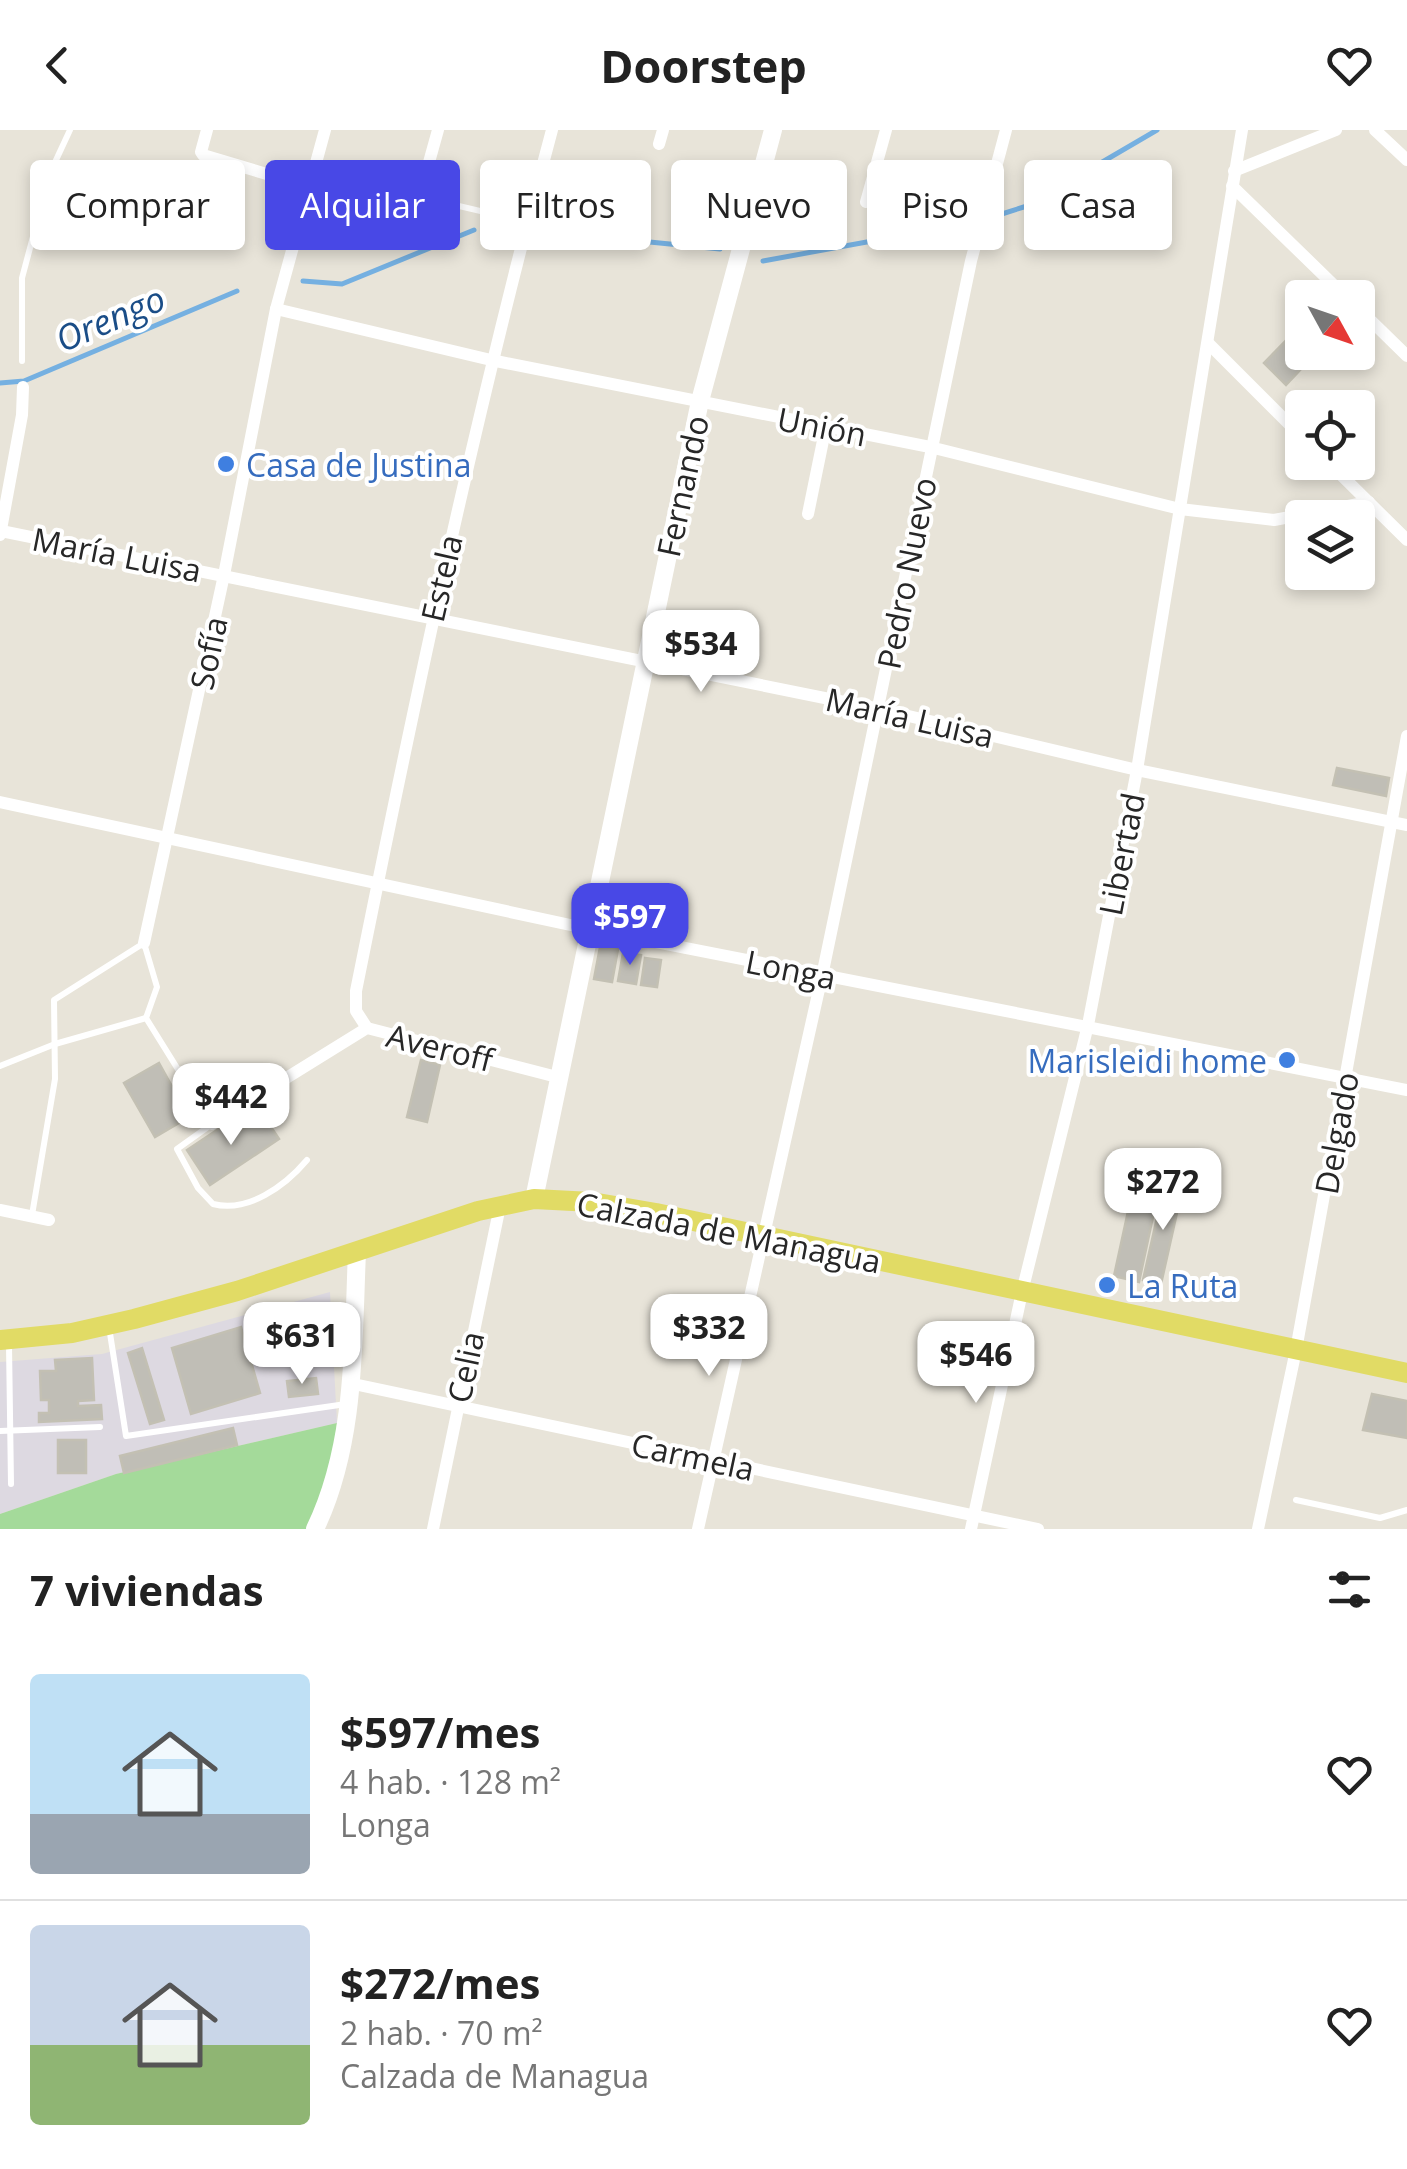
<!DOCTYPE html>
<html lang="es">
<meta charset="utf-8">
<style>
:root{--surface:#fff;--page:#f2f2f2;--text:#222;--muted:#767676;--line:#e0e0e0;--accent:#4848e6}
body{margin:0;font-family:"Open Sans",sans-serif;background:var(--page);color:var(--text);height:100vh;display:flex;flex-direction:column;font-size:38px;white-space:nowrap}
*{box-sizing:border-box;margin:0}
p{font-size:32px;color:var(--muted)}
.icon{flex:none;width:55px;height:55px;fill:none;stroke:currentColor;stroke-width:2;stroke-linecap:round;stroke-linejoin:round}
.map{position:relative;height:1399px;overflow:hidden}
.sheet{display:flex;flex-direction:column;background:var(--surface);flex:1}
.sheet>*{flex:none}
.hud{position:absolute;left:30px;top:30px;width:1348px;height:90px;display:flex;gap:20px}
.needle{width:65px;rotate:130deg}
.controls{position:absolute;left:1285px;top:150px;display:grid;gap:20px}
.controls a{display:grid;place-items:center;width:90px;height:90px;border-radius:10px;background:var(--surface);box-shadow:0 5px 15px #0003;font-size:50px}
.price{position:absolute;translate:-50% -85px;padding:0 22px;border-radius:20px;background:#fff;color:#222;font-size:32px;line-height:65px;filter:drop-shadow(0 2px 5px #0008)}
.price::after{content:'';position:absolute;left:50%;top:60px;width:30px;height:22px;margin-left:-15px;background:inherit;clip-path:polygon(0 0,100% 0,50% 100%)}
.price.current{background:var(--accent);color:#fff}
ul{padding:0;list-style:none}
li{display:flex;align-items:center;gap:30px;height:250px;padding:0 30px}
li+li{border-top:2px solid var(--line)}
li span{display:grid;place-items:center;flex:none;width:280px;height:200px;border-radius:10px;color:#555}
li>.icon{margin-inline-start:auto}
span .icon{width:120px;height:120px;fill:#fffc;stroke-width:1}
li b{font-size:42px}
h2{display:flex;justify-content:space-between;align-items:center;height:120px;padding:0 30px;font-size:42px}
.chip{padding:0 35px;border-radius:10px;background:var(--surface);box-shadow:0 5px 15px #0003;font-size:35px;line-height:90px}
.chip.current{background:var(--accent);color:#fff}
header{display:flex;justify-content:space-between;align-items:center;height:130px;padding:0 30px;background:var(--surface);font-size:45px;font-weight:700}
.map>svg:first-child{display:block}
.industrial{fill:#ddd9e1}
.green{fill:#a4da9a}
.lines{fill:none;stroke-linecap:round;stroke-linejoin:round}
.stream{stroke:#75b0e1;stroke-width:5}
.building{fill:#c0beb6;stroke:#c3c0b3;stroke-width:2.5}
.lane{stroke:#fff;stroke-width:6}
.street{stroke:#fff;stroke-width:12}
.secondary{stroke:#fff;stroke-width:18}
.primary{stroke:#e1db65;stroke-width:20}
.shop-dot{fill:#3f7fe0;stroke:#fff;stroke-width:4}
.labels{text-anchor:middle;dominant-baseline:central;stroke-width:8;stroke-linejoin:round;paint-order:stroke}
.street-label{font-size:32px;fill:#272727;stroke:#fff}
.shop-label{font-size:32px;fill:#366cbe;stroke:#fff;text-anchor:start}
.water-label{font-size:35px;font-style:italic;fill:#1a4d87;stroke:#fff}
</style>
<header><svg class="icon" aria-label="back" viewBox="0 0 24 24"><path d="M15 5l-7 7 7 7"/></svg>Doorstep<svg class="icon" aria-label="heart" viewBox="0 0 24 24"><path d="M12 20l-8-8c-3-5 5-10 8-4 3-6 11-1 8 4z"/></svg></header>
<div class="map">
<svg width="1407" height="1399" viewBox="0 0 1407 1399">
<rect width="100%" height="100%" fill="#e8e4d9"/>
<polygon class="industrial" points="330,1162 337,1293 116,1344 0,1384 0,1232 102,1224"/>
<polygon class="green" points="337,1293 331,1345 306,1399 0,1399 0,1384 116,1344"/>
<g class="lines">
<g class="stream">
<polyline points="986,89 1027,76 1157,0"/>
<polyline points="539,101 720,119"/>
<polyline points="763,131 894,107 928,104"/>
<polyline points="303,151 342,154 474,100"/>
<polyline points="0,253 24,251 237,161"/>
</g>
</g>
<g class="building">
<polygon points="1302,194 1302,222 1317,222 1286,255 1264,233"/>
<polygon points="1337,638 1389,648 1386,666 1333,655"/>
<polygon points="610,755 661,766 656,792 604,781"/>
<polygon points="600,817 618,819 612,852 594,849"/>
<polygon points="623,823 641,825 636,854 618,851"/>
<polygon points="645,828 661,830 657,857 641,855"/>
<polygon points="421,930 440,935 427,992 407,987"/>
<polygon points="159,933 189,987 155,1007 124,953"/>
<polygon points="263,985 279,1009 210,1055 187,1020 226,994 233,1005"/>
<polygon points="1165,1052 1183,1056 1161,1154 1143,1150"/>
<polygon points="1132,1063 1157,1068 1139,1152 1114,1146"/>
<polygon points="311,1180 315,1201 300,1204 296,1183"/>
<polygon points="241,1197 260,1263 191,1284 172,1218"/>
<polygon points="142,1218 164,1290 150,1294 128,1223"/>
<polygon points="92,1228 94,1270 78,1271 78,1276 101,1275 102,1289 39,1292 39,1283 49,1283 49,1270 41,1270 40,1241 56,1241 55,1230"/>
<polygon points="316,1248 318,1264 289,1267 287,1251"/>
<polygon points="1372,1264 1407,1271 1407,1308 1363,1300"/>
<polygon points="233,1298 237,1315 124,1343 120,1326"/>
<rect x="58" y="1310" width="28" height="33"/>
</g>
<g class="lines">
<g class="lane">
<polyline points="421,62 425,68 527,92"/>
<polyline points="22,231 22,148 50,43 70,0"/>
<polyline points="0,936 55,914 146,888"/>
<path d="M 32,1085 L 55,949 L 54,870 L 144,813 L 157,857 L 146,888 L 212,994 L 177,1019 L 198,1058 L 213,1074 C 248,1083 285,1056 307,1030"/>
<polyline points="109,1197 126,1306 346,1274"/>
<polyline points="9,1215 11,1354"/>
<polyline points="0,1301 100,1297"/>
<polyline points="1296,1370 1380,1388 1407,1380"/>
</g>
<g class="street">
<polyline points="207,0 201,22 203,25 310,57"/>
<polyline points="1375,0 1407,30"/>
<polyline points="659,14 663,0"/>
<polyline points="1234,41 1336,0"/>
<polyline points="1232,56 1347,168"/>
<polyline points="421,61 438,0"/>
<polyline points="866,72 886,0"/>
<polyline points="1358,178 1407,226"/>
<polyline points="276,179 491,230 930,317 1180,379 1274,390 1369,372"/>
<polyline points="1209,214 1302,307"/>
<polyline points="1328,332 1407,410"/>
<polyline points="808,384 826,296"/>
<polyline points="1,401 879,579 1137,640 1407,695"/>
<polyline points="0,405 22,285 23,257"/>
<polyline points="0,672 589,799 1407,960"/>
<polyline points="144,813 224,445 276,179 325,0"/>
<path d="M 367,898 L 356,881 L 356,861 C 414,572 475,285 552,0"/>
<polyline points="212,994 367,898 557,947"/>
<polyline points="0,1080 49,1090"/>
<polyline points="349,1253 1038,1399"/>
<polyline points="433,1399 500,1076"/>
<polyline points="698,1399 822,846 971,131 1006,0"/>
<polyline points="971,1399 1022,1162 1088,895 1137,640 1242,0"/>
<polyline points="1258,1399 1296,1220 1407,606"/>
</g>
<g class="secondary">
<polyline points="534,1069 700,271 773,0"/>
<path d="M 315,1399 C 356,1314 353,1214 357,1121"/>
</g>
<polyline class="primary" points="0,1210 72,1203 134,1189 237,1161 478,1081 534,1069 592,1072 656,1083 1407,1243"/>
</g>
<g class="shop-dot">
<circle cx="226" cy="334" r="10"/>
<circle cx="1287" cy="930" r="10"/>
<circle cx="1107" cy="1155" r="10"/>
</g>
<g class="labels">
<g class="street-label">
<text transform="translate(822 296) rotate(11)">Unión</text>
<text transform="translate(682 356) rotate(-78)">Fernando</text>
<text transform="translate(117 424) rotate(11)">María Luisa</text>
<text transform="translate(906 443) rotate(-79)">Pedro Nuevo</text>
<text transform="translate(441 448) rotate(-77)">Estela</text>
<text transform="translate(208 523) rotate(-78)">Sofía</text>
<text transform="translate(910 587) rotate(13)">María Luisa</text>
<text transform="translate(1121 724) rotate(-79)">Libertad</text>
<text transform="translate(791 839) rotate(11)">Longa</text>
<text transform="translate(440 917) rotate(14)">Averoff</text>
<text transform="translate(1336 1003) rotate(-80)">Delgado</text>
<text transform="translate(729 1102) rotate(11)">Calzada de Managua</text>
<text transform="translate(465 1237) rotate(-78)">Celia</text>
<text transform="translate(693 1326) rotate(12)">Carmela</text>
</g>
<g class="shop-label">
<text x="246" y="334">Casa de Justina</text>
<text x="1267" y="930" text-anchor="end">Marisleidi home</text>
<text x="1127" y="1155">La Ruta</text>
</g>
<g class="water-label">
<text transform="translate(110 188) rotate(-23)">Orengo</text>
</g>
</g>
</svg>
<div class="controls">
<a><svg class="needle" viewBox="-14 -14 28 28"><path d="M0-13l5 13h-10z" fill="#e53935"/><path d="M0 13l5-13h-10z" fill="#767676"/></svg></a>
<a><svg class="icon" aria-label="locate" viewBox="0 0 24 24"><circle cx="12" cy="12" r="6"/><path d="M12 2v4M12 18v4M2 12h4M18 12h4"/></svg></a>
<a><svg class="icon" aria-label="layers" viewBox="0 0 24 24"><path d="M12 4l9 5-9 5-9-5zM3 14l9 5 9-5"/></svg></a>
</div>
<b class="price" style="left:701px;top:565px">$534</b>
<b class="price current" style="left:630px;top:838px">$597</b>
<b class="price" style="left:231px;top:1018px">$442</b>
<b class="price" style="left:1163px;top:1103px">$272</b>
<b class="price" style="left:709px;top:1249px">$332</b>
<b class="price" style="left:302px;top:1257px">$631</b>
<b class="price" style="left:976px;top:1276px">$546</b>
<div class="hud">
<a class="chip">Comprar</a>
<a class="chip current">Alquilar</a>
<a class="chip">Filtros</a>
<a class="chip">Nuevo</a>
<a class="chip">Piso</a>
<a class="chip">Casa</a>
</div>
</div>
<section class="sheet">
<h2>7 viviendas<svg class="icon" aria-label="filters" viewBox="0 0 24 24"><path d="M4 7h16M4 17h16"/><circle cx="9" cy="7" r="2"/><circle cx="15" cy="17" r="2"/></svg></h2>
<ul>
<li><span style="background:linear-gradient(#bfe0f5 70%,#9aa5b1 0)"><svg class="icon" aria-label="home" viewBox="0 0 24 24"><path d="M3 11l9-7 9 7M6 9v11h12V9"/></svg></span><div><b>$597/mes</b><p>4 hab. · 128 m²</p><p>Longa</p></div><svg class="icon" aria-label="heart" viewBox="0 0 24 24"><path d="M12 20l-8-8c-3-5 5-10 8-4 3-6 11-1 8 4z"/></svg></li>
<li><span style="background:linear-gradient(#c9d6e8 60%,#8fb573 0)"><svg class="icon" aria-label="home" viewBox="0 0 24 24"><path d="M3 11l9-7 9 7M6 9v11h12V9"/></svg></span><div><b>$272/mes</b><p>2 hab. · 70 m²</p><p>Calzada de Managua</p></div><svg class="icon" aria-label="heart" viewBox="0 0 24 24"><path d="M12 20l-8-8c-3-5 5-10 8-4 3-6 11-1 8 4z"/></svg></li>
</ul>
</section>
